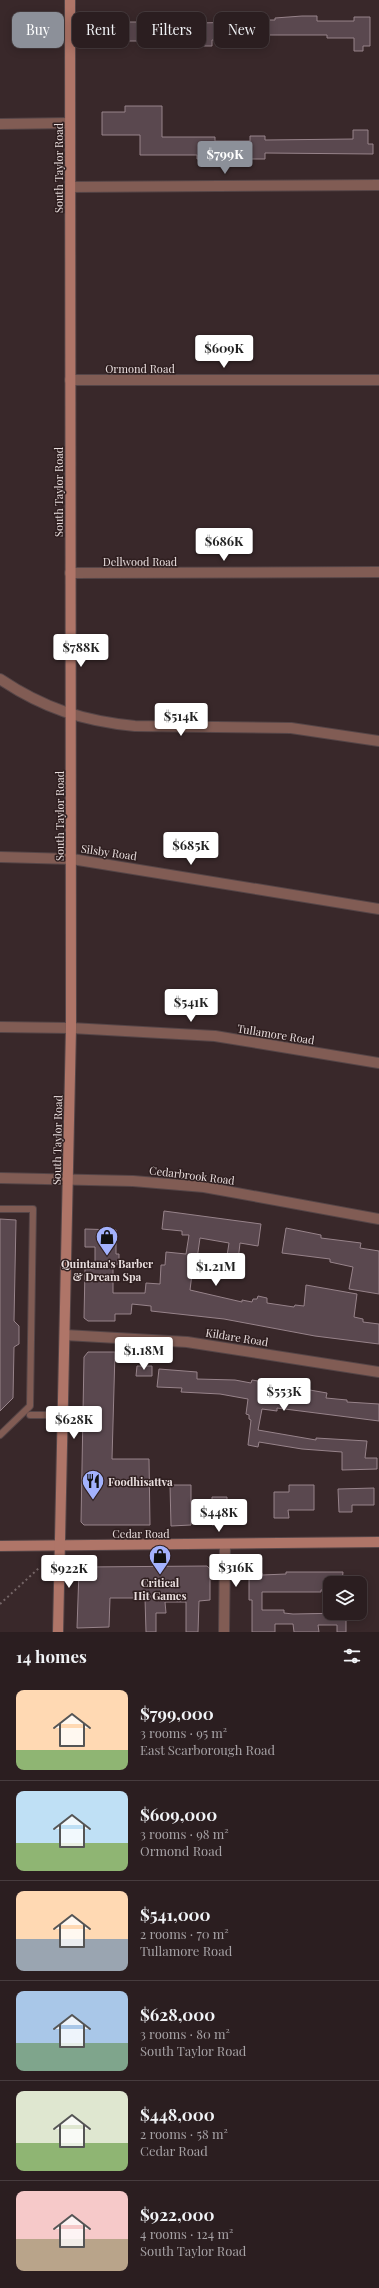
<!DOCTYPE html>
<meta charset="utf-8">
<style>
:root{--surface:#2b1e20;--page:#372b2d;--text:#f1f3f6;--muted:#a6a2a5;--line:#473c3e;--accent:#8c9099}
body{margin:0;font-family:"Playfair Display",serif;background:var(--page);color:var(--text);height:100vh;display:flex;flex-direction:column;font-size:15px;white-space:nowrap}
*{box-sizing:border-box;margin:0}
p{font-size:13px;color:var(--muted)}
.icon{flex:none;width:22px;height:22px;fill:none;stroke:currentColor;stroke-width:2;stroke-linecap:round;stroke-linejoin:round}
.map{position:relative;height:1632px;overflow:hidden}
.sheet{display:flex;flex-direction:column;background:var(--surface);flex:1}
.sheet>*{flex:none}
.banner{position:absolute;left:12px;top:12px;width:355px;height:36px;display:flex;gap:8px}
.fabs{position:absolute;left:323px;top:1576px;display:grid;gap:8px}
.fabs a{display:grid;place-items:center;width:44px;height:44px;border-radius:8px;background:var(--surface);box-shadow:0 2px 10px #0003,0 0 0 1px var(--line);font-size:20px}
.price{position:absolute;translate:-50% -34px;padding:0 9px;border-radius:4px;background:#fff;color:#222;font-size:13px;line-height:26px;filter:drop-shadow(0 1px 2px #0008)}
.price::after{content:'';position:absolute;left:50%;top:24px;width:12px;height:9px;margin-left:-6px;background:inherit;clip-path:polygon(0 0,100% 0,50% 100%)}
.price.current{background:var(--accent);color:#fff}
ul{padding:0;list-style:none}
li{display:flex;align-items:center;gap:12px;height:100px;padding:0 16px}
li+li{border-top:1px solid var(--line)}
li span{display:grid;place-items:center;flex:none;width:112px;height:80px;border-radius:8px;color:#555}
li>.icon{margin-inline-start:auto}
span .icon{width:48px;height:48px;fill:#fffc;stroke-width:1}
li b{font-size:17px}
h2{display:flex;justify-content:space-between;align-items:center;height:48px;padding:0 16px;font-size:17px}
.pill{padding:0 14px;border-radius:8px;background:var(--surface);box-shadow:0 2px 10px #0003,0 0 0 1px var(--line);font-size:14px;line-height:36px}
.pill.current{background:var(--accent);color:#fff}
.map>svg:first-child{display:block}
.building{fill:#5a484f;stroke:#97838a}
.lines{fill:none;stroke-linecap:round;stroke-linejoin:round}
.service-casing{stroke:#554547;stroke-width:8}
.minor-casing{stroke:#554547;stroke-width:12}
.secondary-casing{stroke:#554547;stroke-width:12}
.path{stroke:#756667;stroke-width:2;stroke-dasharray:2 3;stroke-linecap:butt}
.service{stroke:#815c54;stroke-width:6}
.minor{stroke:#815c54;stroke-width:10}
.secondary{stroke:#af7568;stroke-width:10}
.labels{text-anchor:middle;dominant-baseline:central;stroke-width:3;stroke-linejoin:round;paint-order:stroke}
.street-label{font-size:11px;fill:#e9dede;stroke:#2f1f20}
.poi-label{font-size:11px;font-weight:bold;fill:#e9dede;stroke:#2f1f20}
</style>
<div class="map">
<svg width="379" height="1632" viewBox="0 0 379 1632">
<rect width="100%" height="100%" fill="#39282a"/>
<g class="building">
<polygon points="302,16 317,16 317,21 354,21 354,17 370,17 370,46 363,46 363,51 354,51 354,38 327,38 327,35 266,35 266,43 248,43 248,40 212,40 212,46 197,46 197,37 156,37 156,41 120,41 120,27 125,27 125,22 143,22 143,18 156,18 156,23 196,23 248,22 248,20 275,20 275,18"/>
<polygon points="125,106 162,106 162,137 215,137 215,141 250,141 250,136 265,136 265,140 353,139 353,130 368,130 368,144 373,144 373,154 265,153 265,159 250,159 250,155 215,155 215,159 197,159 197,155 140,155 140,135 102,135 102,112 125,112"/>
<polygon points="164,1211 261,1224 258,1246 240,1243 237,1270 225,1269 229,1243 200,1238 196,1266 193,1266 190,1290 242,1302 242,1300 252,1302 253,1299 257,1299 258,1296 267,1298 267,1303 294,1307 295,1305 304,1306 306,1285 357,1294 354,1317 363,1319 363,1322 379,1324 379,1344 315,1336 224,1319 151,1311 151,1306 132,1304 131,1314 115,1314 115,1321 88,1321 84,1318 85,1269 95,1269 95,1247 85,1247 85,1229 116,1230 116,1254 119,1254 119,1264 113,1264 113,1293 145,1293 146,1283 160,1284 161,1265 165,1265 166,1252 186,1254 189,1235 182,1235 182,1231 162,1229"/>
<polygon points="0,1219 16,1220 14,1321 19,1326 19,1344 14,1347 13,1398 0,1411"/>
<polygon points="286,1228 321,1235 321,1238 361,1243 360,1248 379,1251 379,1294 349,1289 353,1267 330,1262 330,1259 282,1253"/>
<polygon points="88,1352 115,1352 112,1459 149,1459 150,1525 84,1525 81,1522 84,1357"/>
<polygon points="137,1366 152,1366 152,1376 136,1376"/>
<polygon points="159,1369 197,1372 197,1379 235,1380 251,1383 252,1380 327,1393 326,1398 347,1400 347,1402 379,1404 379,1421 277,1408 277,1411 262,1409 258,1430 316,1440 316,1438 367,1441 365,1458 377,1458 377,1469 342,1470 342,1452 302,1449 259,1442 258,1447 248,1445 251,1420 249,1419 249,1415 246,1414 248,1399 220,1394 181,1392 182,1388 157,1387"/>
<polygon points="170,1485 191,1485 191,1525 171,1526"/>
<polygon points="289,1485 314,1485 314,1510 288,1510 289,1518 274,1518 274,1492 289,1492"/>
<polygon points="374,1488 374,1505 352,1505 352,1512 339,1512 338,1489"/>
<polygon points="212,1497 227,1497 227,1524 212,1525"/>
<polygon points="207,1566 210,1569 210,1600 199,1601 198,1632 186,1632 186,1602 165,1602 166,1613 156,1613 156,1632 146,1632 145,1598 110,1598 109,1627 77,1628 79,1570 83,1567"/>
<polygon points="286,1572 343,1572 342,1583 330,1583 330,1590 321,1590 321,1592 262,1592 262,1610 284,1610 284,1613 293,1614 346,1613 346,1632 337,1632 337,1625 318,1625 319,1632 294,1632 293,1624 275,1624 275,1632 252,1632 252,1600 249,1600 249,1573 262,1573 262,1575 286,1574"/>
</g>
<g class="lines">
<g class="service-casing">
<g id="service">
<polyline points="0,1209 33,1209 30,1406 0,1435"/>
<polyline points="30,1415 63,1415"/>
</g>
</g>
<g class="minor-casing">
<g id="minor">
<polyline points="0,124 70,123"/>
<polyline points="70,187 379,185"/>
<polyline points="70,380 379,380"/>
<polyline points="70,573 379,572"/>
<path d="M 0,679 C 43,708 83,721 135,726 L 291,728 L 379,741"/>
<polyline points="0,857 72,859 379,909"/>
<polyline points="0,1027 71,1028 215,1036 379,1063"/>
<polyline points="0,1178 133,1181 204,1187 379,1219"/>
<polyline points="65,1335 187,1342 379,1372"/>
<polyline points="224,1632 225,1544"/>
</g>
</g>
<g class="secondary-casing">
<g id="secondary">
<polyline points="0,1546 379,1542"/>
<polyline points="58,1632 71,1028 70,0"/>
</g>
</g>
<polyline class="path" points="0,1604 39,1568"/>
<use href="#service" class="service"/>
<use href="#minor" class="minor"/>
<use href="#secondary" class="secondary"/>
</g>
<defs>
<g id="shop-pin" transform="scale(1.15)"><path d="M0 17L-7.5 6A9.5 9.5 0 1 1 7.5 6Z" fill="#a3b2fd" stroke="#2f1f20"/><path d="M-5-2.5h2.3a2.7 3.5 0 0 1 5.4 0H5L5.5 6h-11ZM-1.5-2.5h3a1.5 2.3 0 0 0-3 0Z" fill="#111"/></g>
<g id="restaurant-pin" transform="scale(1.15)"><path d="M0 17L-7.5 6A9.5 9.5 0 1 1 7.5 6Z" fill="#a3b2fd" stroke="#2f1f20"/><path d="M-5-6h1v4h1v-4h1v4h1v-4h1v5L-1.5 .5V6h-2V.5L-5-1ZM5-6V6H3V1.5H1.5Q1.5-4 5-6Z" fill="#111"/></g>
</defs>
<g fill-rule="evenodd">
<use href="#shop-pin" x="107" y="1237"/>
<use href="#restaurant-pin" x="93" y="1481"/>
<use href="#shop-pin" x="160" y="1556"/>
</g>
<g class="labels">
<g class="street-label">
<text transform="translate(58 168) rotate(-90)">South Taylor Road</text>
<text x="140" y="368">Ormond Road</text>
<text transform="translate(58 492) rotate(-90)">South Taylor Road</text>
<text x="140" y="561">Dellwood Road</text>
<text transform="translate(59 816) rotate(-90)">South Taylor Road</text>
<text transform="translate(109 852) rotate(8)">Silsby Road</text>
<text transform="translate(276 1034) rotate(9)">Tullamore Road</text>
<text transform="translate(57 1140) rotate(-89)">South Taylor Road</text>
<text transform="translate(192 1175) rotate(7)">Cedarbrook Road</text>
<text transform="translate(237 1337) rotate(9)">Kildare Road</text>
<text x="141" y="1533">Cedar Road</text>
</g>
<g class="poi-label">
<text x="107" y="1263">Quintana's Barber<tspan x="107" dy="13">&amp; Dream Spa</tspan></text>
<text x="108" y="1481" text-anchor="start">Foodhisattva</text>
<text x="160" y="1582">Critical<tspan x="160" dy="13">Hit Games</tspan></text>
</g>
</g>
</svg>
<div class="fabs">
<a><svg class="icon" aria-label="layers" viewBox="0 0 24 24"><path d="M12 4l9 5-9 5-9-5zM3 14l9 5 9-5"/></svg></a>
</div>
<b class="price current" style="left:225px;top:175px">$799K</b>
<b class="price" style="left:224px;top:369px">$609K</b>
<b class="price" style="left:224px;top:562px">$686K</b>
<b class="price" style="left:81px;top:668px">$788K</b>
<b class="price" style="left:181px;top:737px">$514K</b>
<b class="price" style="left:191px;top:866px">$685K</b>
<b class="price" style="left:191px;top:1023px">$541K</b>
<b class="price" style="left:216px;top:1287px">$1.21M</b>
<b class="price" style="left:144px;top:1371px">$1.18M</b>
<b class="price" style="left:284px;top:1412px">$553K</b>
<b class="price" style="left:74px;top:1440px">$628K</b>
<b class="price" style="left:219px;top:1533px">$448K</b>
<b class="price" style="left:236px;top:1588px">$316K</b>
<b class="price" style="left:69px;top:1589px">$922K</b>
<div class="banner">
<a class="pill current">Buy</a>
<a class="pill">Rent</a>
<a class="pill">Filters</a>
<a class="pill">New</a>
</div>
</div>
<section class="sheet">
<h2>14 homes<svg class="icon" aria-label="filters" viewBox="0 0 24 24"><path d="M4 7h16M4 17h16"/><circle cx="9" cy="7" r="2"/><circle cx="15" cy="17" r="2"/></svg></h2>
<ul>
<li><span style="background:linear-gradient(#ffd9b3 75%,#8fb573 0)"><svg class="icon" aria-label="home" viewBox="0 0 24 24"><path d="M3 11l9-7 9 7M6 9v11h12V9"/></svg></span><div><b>$799,000</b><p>3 rooms · 95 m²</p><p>East Scarborough Road</p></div></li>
<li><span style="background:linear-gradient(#bfe0f5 65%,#8fb573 0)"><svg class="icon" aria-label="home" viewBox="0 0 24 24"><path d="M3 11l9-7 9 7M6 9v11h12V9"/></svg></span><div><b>$609,000</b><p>3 rooms · 98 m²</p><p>Ormond Road</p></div></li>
<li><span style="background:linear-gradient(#ffd9b3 60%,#9aa5b1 0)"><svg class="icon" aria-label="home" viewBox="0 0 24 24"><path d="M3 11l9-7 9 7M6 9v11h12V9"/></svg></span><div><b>$541,000</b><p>2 rooms · 70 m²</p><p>Tullamore Road</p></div></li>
<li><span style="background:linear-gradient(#a9c7e8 65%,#7fa58c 0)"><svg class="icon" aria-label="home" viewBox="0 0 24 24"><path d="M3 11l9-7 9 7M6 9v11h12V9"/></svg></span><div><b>$628,000</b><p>3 rooms · 80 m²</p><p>South Taylor Road</p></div></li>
<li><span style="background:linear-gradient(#dfe7d0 65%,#8fb573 0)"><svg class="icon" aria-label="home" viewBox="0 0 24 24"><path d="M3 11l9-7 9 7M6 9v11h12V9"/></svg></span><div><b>$448,000</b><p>2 rooms · 58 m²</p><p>Cedar Road</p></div></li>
<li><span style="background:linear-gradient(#f6c9c9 60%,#b9a48a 0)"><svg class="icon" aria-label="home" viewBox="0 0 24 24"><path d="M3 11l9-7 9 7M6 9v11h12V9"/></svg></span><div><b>$922,000</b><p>4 rooms · 124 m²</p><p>South Taylor Road</p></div></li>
</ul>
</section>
